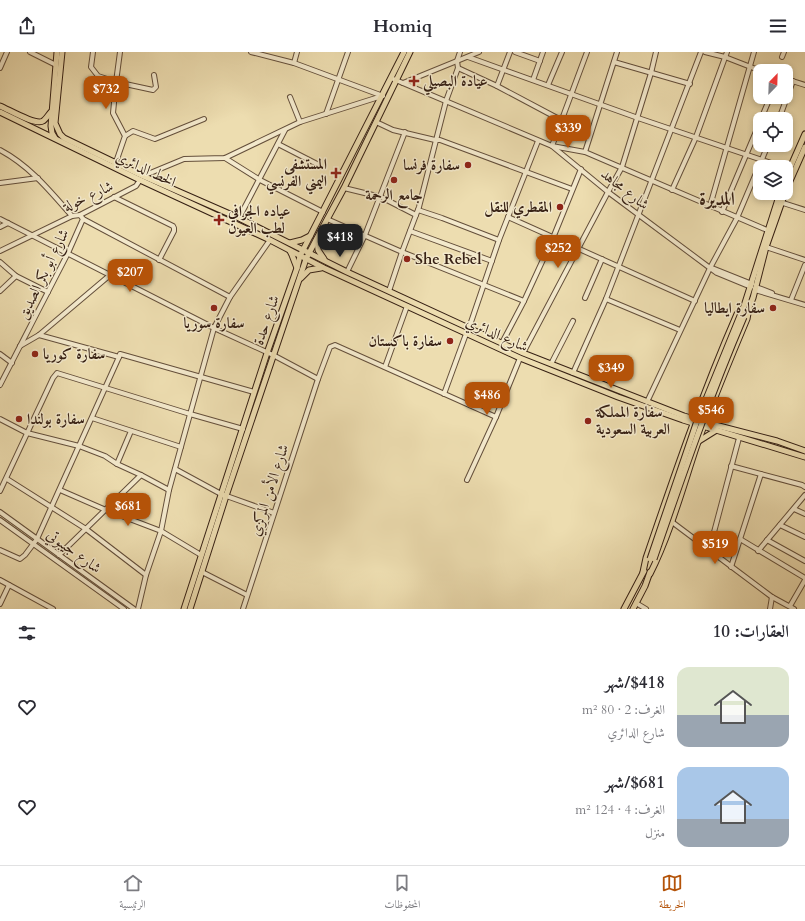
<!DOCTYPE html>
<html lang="ar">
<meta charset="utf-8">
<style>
:root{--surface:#fff;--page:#f7f7f7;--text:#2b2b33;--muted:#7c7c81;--line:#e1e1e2;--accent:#b45309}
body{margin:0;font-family:Cardo,Amiri,serif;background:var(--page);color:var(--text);direction:rtl;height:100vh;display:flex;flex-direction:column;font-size:15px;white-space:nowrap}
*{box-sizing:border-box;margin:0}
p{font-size:13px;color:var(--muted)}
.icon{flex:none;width:22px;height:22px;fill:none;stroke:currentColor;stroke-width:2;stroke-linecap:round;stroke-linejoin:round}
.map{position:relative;height:557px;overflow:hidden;direction:ltr}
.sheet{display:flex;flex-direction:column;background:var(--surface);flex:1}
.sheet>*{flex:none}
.needle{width:26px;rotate:23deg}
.controls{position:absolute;left:753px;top:12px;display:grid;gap:8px}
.controls a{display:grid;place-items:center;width:40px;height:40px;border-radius:8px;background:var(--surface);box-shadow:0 2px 6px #0003;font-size:20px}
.price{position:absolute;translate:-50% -34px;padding:0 9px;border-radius:8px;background:var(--accent);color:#fff;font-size:13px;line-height:26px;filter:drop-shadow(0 1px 2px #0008)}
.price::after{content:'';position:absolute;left:50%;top:24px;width:12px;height:9px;margin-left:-6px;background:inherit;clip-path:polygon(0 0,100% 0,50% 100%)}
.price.current{background:#222;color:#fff}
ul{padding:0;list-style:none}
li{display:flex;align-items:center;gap:12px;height:100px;padding:0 16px}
li span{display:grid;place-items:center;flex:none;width:112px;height:80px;border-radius:12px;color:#555}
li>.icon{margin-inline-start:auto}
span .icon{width:48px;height:48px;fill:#fffc;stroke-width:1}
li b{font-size:17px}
h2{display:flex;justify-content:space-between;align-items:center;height:48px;padding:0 16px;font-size:17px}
header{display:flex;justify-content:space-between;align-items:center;height:52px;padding:0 16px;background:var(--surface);font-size:18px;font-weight:700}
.tab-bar{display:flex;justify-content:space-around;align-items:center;height:56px;border-top:1px solid var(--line);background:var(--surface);font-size:11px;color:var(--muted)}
.tab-bar a{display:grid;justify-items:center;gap:2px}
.tab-bar .current{color:var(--accent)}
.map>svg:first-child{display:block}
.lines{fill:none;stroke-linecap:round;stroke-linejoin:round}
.minor-casing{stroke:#644f3b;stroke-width:6}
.major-casing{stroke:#362014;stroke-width:7}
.minor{stroke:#f3e9cc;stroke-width:4}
.major{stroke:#edddb0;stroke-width:5}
.major-bridge-casing{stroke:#362014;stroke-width:7;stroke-linecap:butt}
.major-bridge{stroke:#edddb0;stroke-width:5}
.poi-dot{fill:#8f2418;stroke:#f3e9cc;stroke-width:1.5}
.labels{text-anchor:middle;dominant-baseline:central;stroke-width:3;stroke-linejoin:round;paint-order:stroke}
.poi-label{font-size:15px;font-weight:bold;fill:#362014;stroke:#f3e9cc;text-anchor:start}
.street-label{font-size:15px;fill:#362014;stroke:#f3e9cc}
.district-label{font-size:19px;font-weight:bold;fill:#362014;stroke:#f3e9cc}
</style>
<header><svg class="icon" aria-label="menu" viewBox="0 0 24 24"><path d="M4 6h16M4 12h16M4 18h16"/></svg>Homiq<svg class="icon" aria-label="share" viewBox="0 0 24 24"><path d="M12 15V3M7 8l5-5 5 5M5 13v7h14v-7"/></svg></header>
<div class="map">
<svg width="805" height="557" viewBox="0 0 805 557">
<rect width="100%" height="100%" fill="#edddb0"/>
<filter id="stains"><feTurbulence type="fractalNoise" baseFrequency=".005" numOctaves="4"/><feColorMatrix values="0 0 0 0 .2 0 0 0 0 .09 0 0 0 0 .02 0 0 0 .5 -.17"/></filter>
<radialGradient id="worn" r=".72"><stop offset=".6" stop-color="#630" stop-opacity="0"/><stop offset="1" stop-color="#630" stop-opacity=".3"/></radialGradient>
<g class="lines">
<g class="minor-casing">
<g id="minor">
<polyline points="30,0 56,13"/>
<polyline points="93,0 91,15 98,24 116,30 153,38 156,35 154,23"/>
<polyline points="251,0 294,11 383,44"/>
<polyline points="515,0 540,9"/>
<polyline points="587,0 552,94 585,100 767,178"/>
<polyline points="705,0 725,5 761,19"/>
<polyline points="468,5 638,66 783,115"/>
<polyline points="782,5 784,0"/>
<polyline points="614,10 690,32"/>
<polyline points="294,11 297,0"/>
<polyline points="0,16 7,0"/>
<polyline points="458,16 497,34 561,68"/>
<polyline points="391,26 552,94 608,140 710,216 717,221 751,235"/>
<polyline points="786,27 805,33"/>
<polyline points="533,28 543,0"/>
<polyline points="403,31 479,0"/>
<polyline points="548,33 562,0"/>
<polyline points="497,34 510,0"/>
<polyline points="290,45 300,70"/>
<polyline points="326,62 348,0"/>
<polyline points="761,67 769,48"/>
<polyline points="779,67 793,29"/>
<polyline points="376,70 393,78 435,88 440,88 572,137"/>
<polyline points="125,84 133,79 155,87 204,67"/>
<polyline points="278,92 319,113"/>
<path d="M 0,98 C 30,114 50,139 72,164"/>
<polyline points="585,100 617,0"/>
<polyline points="225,106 260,128 323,160"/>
<polyline points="115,113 125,84 113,61 116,30 120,0"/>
<polyline points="143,124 184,107 225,106 300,70 382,44"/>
<polyline points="0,131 38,126"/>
<polyline points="344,136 381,145 416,163"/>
<polyline points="672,138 696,85 727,0"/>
<polyline points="114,145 173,174 174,176 174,179 159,208"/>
<polyline points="780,150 805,158"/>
<polyline points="710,154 754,0"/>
<polyline points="418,158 442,166 499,188"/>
<polyline points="722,160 760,70"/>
<polyline points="508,165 695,249"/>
<polyline points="239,166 285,78"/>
<polyline points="0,167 214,276 273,303 318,327"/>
<polyline points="83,167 230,245"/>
<polyline points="327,167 402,200 524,249"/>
<polyline points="0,175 8,171"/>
<polyline points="410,179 492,209"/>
<polyline points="766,195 805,208"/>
<polyline points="0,199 72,164 80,163 136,134 140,128"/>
<polyline points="0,210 16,224 48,240"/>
<polyline points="712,216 752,232"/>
<polyline points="347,220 365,183 405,80"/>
<polyline points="756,235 772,241"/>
<polyline points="755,238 805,253"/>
<polyline points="0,239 16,224"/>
<polyline points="389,239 402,200 419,155 446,49 458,16 457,9 460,0"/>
<polyline points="585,246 602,207"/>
<polyline points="606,247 680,278"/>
<polyline points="791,248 805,213"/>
<polyline points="469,276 499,188 538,89"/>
<polyline points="39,283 119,305 120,302 254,340"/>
<polyline points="502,291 524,249 553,186 581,117"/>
<polyline points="20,294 39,283 110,223"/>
<polyline points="523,301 608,140 622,115 651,21 656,0"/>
<polyline points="0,302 12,311"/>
<polyline points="551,312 573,269"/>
<polyline points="385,315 407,254"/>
<polyline points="573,321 606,247 701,0"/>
<polyline points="0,333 68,201 83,167 80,163"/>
<polyline points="444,342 466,282"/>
<polyline points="647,350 710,216 737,166 768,93"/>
<polyline points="92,366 181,395"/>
<polyline points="0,367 27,381 79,394 105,404 117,412 141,423 169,438"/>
<polyline points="117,412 131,379"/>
<polyline points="731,414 802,433 805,435"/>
<polyline points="175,417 221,442 274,461"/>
<polyline points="7,427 86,477 146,523"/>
<polyline points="467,428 496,365 520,306"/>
<polyline points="60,438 106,458 161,479 201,503"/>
<polyline points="0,439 53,326 57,321 190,362 243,377"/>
<polyline points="794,457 805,462"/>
<polyline points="0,460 134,557"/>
<polyline points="0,468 124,557"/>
<polyline points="672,470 772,545 794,557"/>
<polyline points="780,473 805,485"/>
<polyline points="740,487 805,526"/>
<polyline points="767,488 805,509"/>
<polyline points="0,498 20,507 25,503 37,487 119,305"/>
<polyline points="709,499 739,386"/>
<polyline points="758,499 805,443"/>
<polyline points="59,503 141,423"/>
<polyline points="731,515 761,422"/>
<polyline points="202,520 247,543"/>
<polyline points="0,528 53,557"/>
<polyline points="636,551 646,557"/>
<polyline points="0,552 9,533"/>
<polyline points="790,554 805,528"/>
<polyline points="138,557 146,523 161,479 169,438 214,276 230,245 270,188"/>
<polyline points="243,557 318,327 330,295 335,293 496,365"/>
<polyline points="770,557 772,545"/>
</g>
</g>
<g class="major-casing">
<g id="major">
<polyline points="62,0 55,71 60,82 64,86 143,124 239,166 347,220 523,301 684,364 715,373 777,389 805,399"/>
<path d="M 0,54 C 8,57 36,74 43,69 C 46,67 49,62 51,60"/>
<polyline points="0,60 140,128 270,188 324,216 520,306 618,345 683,368 805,405"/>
<polyline points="55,86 52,81 51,74 57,0"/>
<polyline points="786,125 805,82"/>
<polyline points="786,138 805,95"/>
<polyline points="317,187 318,198 324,207"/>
<polyline points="290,191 302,188 310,184"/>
<polyline points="290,199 292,203 297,216"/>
<polyline points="301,226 309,218 321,216"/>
<polyline points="748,258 753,246 766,195 785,141"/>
<polyline points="699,389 715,379"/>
<path d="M 643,520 L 646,506 C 674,424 702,342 737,262 L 744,254 L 780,141"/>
<path d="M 650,522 C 670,482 682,438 696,396 C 711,352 729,310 747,267 L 749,256"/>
<polyline points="184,557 267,301 297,216 300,204 404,0"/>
<polyline points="190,557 226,444 306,207 317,186 344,136 410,0"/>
<polyline points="624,557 644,519"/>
<polyline points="633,557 645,534 650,520"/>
</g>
</g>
<use href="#minor" class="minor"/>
<use href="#major" class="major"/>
<g class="major-bridge-casing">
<g id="major-bridge">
<polyline points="650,507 697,369 744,254"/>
<path d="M 654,507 C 682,426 710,344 744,265"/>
</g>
</g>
<use href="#major-bridge" class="major-bridge"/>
</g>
<g class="poi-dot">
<path d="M412 23h4v4h4v4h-4v4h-4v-4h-4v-4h4z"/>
<circle cx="468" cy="113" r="4"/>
<path d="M334 115h4v4h4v4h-4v4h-4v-4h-4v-4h4z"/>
<circle cx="394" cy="128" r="4"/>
<circle cx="560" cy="155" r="4"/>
<path d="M217 162h4v4h4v4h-4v4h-4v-4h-4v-4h4z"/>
<circle cx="407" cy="207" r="4"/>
<circle cx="214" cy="256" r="4"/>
<circle cx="773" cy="256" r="4"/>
<circle cx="450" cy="289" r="4"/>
<circle cx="35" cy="302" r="4"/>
<circle cx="19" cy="367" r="4"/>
<circle cx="588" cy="369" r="4"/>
</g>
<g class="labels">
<g class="poi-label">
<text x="423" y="29">عيادة البصيلي</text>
<text x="327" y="112" text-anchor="end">المستشفى<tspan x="327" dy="17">اليمني الفرنسي</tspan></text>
<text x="460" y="113" text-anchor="end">سفارة فرنسا</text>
<text x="394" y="143" text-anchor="middle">جامع الرحمة</text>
<text x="552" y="155" text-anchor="end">المقطري للنقل</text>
<text x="228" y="159">عياده الجرافي<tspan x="228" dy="17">لطب العيون</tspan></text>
<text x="415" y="207">She Rebel</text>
<text x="765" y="256" text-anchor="end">سفارة ايطاليا</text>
<text x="214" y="271" text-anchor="middle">سفارة سوريا</text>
<text x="442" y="289" text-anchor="end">سفارة باكستان</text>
<text x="43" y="302">سفارة كوريا</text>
<text x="596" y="360">سفارة المملكة<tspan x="596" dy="17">العربية السعودية</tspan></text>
<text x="27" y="367">سفارة بولندا</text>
</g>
<g class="street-label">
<text transform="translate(146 117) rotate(25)">الخط الدائري</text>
<text transform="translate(625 137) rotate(38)">شارع مجاهد</text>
<text transform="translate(88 144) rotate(-25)">شارع خولة</text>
<text transform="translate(43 222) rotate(-64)">شارع أبو بكر الصديق</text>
<text transform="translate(266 268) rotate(-71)">شارع حدة</text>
<text transform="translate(497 282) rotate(24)">شارع الدائري</text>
<text transform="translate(269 438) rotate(-72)">شارع الأمن المركزي</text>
<text transform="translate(74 499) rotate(36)">شارع جيبوتي</text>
</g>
<g class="district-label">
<text x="717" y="147">المديرة</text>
</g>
</g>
<rect width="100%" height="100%" filter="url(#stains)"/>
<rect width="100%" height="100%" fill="url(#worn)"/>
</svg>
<div class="controls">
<a><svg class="needle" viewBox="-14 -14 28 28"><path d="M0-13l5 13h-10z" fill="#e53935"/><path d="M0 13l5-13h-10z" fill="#7c7c81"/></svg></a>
<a><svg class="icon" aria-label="locate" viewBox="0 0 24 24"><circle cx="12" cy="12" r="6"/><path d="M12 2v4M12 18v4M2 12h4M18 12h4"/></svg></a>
<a><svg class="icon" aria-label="layers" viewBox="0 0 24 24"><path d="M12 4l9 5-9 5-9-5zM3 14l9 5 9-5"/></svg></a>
</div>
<b class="price" style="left:106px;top:58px">$732</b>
<b class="price" style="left:568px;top:97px">$339</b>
<b class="price current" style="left:340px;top:206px">$418</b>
<b class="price" style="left:558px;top:217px">$252</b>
<b class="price" style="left:130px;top:241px">$207</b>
<b class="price" style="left:611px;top:337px">$349</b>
<b class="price" style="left:487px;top:364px">$486</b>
<b class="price" style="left:711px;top:379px">$546</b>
<b class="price" style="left:128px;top:475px">$681</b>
<b class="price" style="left:715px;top:513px">$519</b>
</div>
<section class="sheet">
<h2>العقارات: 10<svg class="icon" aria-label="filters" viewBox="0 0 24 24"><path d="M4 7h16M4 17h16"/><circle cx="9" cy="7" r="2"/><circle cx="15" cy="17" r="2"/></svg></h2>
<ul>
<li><span style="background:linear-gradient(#dfe7d0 60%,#9aa5b1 0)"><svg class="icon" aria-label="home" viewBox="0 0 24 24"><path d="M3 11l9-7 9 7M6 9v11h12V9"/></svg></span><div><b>$418/شهر</b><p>الغرف: 2 · 80 m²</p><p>شارع الدائري</p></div><svg class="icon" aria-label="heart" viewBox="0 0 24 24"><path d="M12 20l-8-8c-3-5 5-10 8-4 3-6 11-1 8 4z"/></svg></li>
<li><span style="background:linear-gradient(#a9c7e8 65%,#9aa5b1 0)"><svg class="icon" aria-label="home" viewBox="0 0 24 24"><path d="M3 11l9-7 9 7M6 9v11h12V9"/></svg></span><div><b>$681/شهر</b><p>الغرف: 4 · 124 m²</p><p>منزل</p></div><svg class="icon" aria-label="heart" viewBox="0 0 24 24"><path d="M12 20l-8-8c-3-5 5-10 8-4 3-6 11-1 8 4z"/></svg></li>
</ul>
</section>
<nav class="tab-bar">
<a class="current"><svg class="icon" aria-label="map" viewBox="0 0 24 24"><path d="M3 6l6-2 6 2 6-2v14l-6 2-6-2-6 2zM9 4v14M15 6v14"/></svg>الخريطة</a>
<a><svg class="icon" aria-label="saved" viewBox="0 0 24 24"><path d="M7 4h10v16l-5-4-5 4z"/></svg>المحفوظات</a>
<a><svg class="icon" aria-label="home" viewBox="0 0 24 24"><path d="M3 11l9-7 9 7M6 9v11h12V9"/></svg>الرئيسية</a>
</nav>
